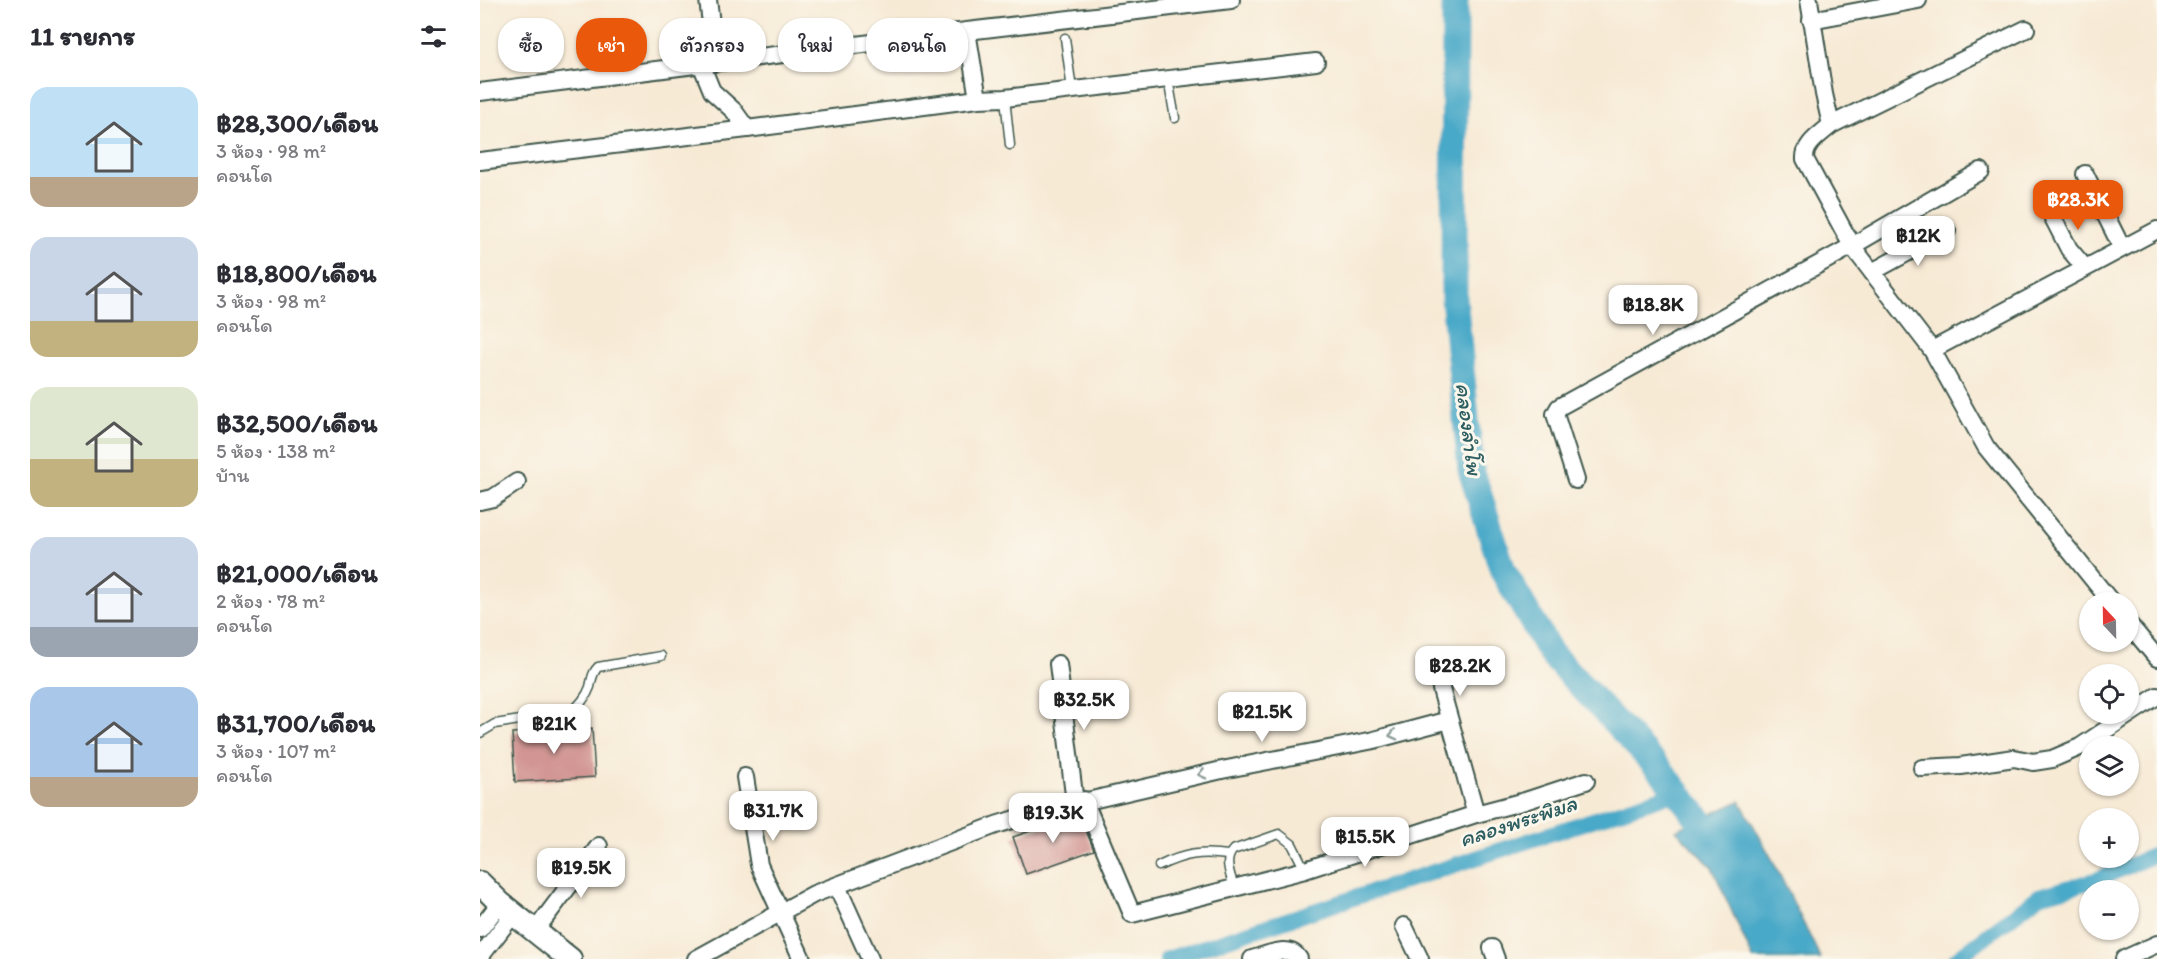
<!DOCTYPE html>
<html lang="th">
<meta charset="utf-8">
<style>
:root{--surface:#fff;--page:#f7f7f7;--text:#2b2b33;--muted:#7c7c81;--accent:#ea580c}
body{margin:0;font-family:Itim,"Playpen Sans Thai",sans-serif;background:var(--page);color:var(--text);height:100vh;display:flex;flex-direction:column;font-size:22px;white-space:nowrap}
*{box-sizing:border-box;margin:0}
p{font-size:20px;color:var(--muted)}
.icon{flex:none;width:33px;height:33px;fill:none;stroke:currentColor;stroke-width:2;stroke-linecap:round;stroke-linejoin:round}
.map{position:relative;flex:1;overflow:hidden}
.details{display:flex;flex-direction:column;background:var(--surface);width:480px}
.details>*{flex:none}
.hud{position:absolute;left:18px;top:18px;width:570px;height:54px;display:flex;gap:12px}
.needle{width:39px;rotate:338deg}
.fabs{position:absolute;left:1599px;top:592px;display:grid;gap:12px}
.fabs a{display:grid;place-items:center;width:60px;height:60px;border-radius:50%;background:var(--surface);box-shadow:0 2px 4px #0004;font-size:30px}
.price{position:absolute;translate:-50% -51px;padding:0 14px;border-radius:12px;background:#fff;color:#222;font-size:20px;line-height:39px;filter:drop-shadow(0 2px 3px #0008)}
.price::after{content:'';position:absolute;left:50%;top:36px;width:18px;height:14px;margin-left:-9px;background:inherit;clip-path:polygon(0 0,100% 0,50% 100%)}
.price.selected{background:var(--accent);color:#fff}
ul{padding:0;list-style:none}
li{display:flex;align-items:center;gap:18px;height:150px;padding:0 30px}
li span{display:grid;place-items:center;flex:none;width:168px;height:120px;border-radius:18px;color:#555}
li>.icon{margin-inline-start:auto}
span .icon{width:72px;height:72px;fill:#fffc;stroke-width:1}
li b{font-size:26px}
h2{display:flex;justify-content:space-between;align-items:center;height:72px;padding:0 30px;font-size:26px}
.pill{padding:0 21px;border-radius:24px;background:var(--surface);box-shadow:0 2px 4px #0004;font-size:21px;line-height:54px}
.pill.selected{background:var(--accent);color:#fff}
main{display:flex;flex:1;min-height:0}
.map>svg:first-child{display:block}
.water{fill:#49a9c8;stroke:#34737e;stroke-width:1.5}
.lines{fill:none;stroke-linecap:round;stroke-linejoin:round}
.canal{stroke:#49a9c8;stroke-width:16}
.river{stroke:#49a9c8;stroke-width:27}
.building{fill:#d29593}
.service-casing{stroke:#3f574c;stroke-width:11}
.minor-casing{stroke:#3f574c;stroke-width:20}
.secondary-casing{stroke:#3f574c;stroke-width:26}
.service{stroke:#fff;stroke-width:8}
.minor{stroke:#fff;stroke-width:16}
.secondary{stroke:#fff;stroke-width:22}
.oneway{stroke:#8f9e9a}
.labels{text-anchor:middle;dominant-baseline:central;stroke-width:6;stroke-linejoin:round;paint-order:stroke}
.water-label{font-size:22px;font-style:italic;fill:#2c5d60;stroke:#fbf7ec}
</style>
<main>
<section class="details">
<h2>11 รายการ<svg class="icon" aria-label="filters" viewBox="0 0 24 24"><path d="M4 7h16M4 17h16"/><circle cx="9" cy="7" r="2"/><circle cx="15" cy="17" r="2"/></svg></h2>
<ul>
<li><span style="background:linear-gradient(#bfe0f5 75%,#b9a48a 0)"><svg class="icon" aria-label="home" viewBox="0 0 24 24"><path d="M3 11l9-7 9 7M6 9v11h12V9"/></svg></span><div><b>฿28,300/เดือน</b><p>3 ห้อง · 98 m²</p><p>คอนโด</p></div></li>
<li><span style="background:linear-gradient(#c9d6e8 70%,#c2b280 0)"><svg class="icon" aria-label="home" viewBox="0 0 24 24"><path d="M3 11l9-7 9 7M6 9v11h12V9"/></svg></span><div><b>฿18,800/เดือน</b><p>3 ห้อง · 98 m²</p><p>คอนโด</p></div></li>
<li><span style="background:linear-gradient(#dfe7d0 60%,#c2b280 0)"><svg class="icon" aria-label="home" viewBox="0 0 24 24"><path d="M3 11l9-7 9 7M6 9v11h12V9"/></svg></span><div><b>฿32,500/เดือน</b><p>5 ห้อง · 138 m²</p><p>บ้าน</p></div></li>
<li><span style="background:linear-gradient(#c9d6e8 75%,#9aa5b1 0)"><svg class="icon" aria-label="home" viewBox="0 0 24 24"><path d="M3 11l9-7 9 7M6 9v11h12V9"/></svg></span><div><b>฿21,000/เดือน</b><p>2 ห้อง · 78 m²</p><p>คอนโด</p></div></li>
<li><span style="background:linear-gradient(#a9c7e8 75%,#b9a48a 0)"><svg class="icon" aria-label="home" viewBox="0 0 24 24"><path d="M3 11l9-7 9 7M6 9v11h12V9"/></svg></span><div><b>฿31,700/เดือน</b><p>3 ห้อง · 107 m²</p><p>คอนโด</p></div></li>
</ul>
</section>
<div class="map">
<svg width="1677" height="959" viewBox="0 0 1677 959">
<rect width="100%" height="100%" fill="#fbf7ec"/>
<filter id="ink" filterUnits="userSpaceOnUse"><feTurbulence type="fractalNoise" baseFrequency=".0167" numOctaves="2"/><feDisplacementMap in="SourceGraphic" scale="12" xChannelSelector="R" yChannelSelector="G"/><feConvolveMatrix kernelMatrix="1 2 1 2 8 2 1 2 1" color-interpolation-filters="sRGB"/></filter>
<filter id="wash" filterUnits="userSpaceOnUse"><feTurbulence type="fractalNoise" baseFrequency=".008" numOctaves="4" result="noise"/><feDisplacementMap in="SourceGraphic" scale="24" xChannelSelector="R" yChannelSelector="G"/><feGaussianBlur stdDeviation="1.35" result="paint"/><feColorMatrix in="noise" values="0 0 0 0 0 0 0 0 0 0 0 0 0 0 0 0 0 1.4 0 .05"/><feComposite in="paint" operator="in"/></filter>
<g filter="url(#wash)">
<rect width="100%" height="100%" fill="#f7ead5"/>
<polygon class="water" points="1260,801 1292,859 1341,959 1273,959 1232,867 1196,830"/>
<g class="lines">
<g class="canal">
<polyline points="687,959 1198,792"/>
<polyline points="1476,959 1559,896 1616,880 1677,854"/>
</g>
<polyline class="river" points="975,0 974,297 991,470 1023,571 1071,654 1182,772 1242,849"/>
</g>
<g id="blocks">
<g class="building">
<polygon points="112,728 115,777 35,782 32,733"/>
<polygon points="599,814 614,850 546,874 533,837"/>
</g>
</g>
</g>
<g filter="url(#ink)">
<use href="#blocks" fill-opacity="0" stroke="#3f574c" stroke-width="1.5"/>
<g class="lines">
<g class="service-casing">
<g id="service">
<polyline points="585,38 592,90"/>
<polyline points="688,79 695,118"/>
<polyline points="525,98 530,145"/>
<path d="M 0,733 L 15,724 L 91,712 C 99,706 107,696 110,687 C 112,679 112,673 118,667 L 181,656"/>
<path d="M 679,866 C 704,854 721,851 748,855"/>
<path d="M 754,888 C 751,875 743,861 753,850 L 799,834 L 812,844 L 825,870"/>
</g>
</g>
<g class="minor-casing">
<g id="minor">
<polyline points="228,0 236,62"/>
<polyline points="1329,0 1344,94 1351,125"/>
<polyline points="1331,20 1438,0"/>
<path d="M 1546,29 L 1351,125 C 1340,135 1324,144 1325,159 L 1372,246 L 1452,350 L 1506,447 L 1632,603"/>
<polyline points="487,31 498,99"/>
<polyline points="221,64 232,91 254,111 267,129"/>
<polyline points="0,92 487,31 751,0"/>
<polyline points="0,161 267,129 498,99 525,98 836,62"/>
<polyline points="1605,174 1642,248"/>
<polyline points="1569,210 1589,249 1605,268"/>
<polyline points="1392,272 1467,231"/>
<polyline points="1452,350 1677,230"/>
<polyline points="1096,480 1075,414 1079,407 1372,246 1501,171"/>
<polyline points="0,501 13,498 37,482"/>
<polyline points="1648,623 1677,658"/>
<polyline points="578,664 595,803"/>
<polyline points="982,669 963,678 961,689 996,814"/>
<polyline points="1442,768 1481,766 1534,758 1553,762 1572,759 1600,747 1677,696"/>
<polyline points="265,777 279,865 322,959"/>
<polyline points="604,800 652,914 825,870 996,814 1045,801 1106,781"/>
<polyline points="357,886 390,959"/>
<polyline points="924,926 940,959"/>
<polyline points="0,929 20,903"/>
<polyline points="55,931 119,846"/>
<polyline points="1012,948 1016,959"/>
<polyline points="0,957 34,913"/>
<polyline points="216,959 334,894 516,825 551,814 742,770 894,740 969,720"/>
<path d="M 772,959 C 787,955 810,943 819,959"/>
<polyline points="1644,959 1677,944"/>
</g>
</g>
<g class="secondary-casing">
<polyline id="secondary" points="0,883 20,903 90,959"/>
</g>
<use href="#service" class="service"/>
<use href="#minor" class="minor"/>
<use href="#secondary" class="secondary"/>
</g>
<defs><path id="oneway-chevron" d="M-2-3.5L2.5 0L-2 3.5" fill="none" stroke-width="1.6" stroke-linecap="round" stroke-linejoin="round" transform="scale(1.5)"/></defs>
<g class="oneway">
<use href="#oneway-chevron" transform="translate(913 735) rotate(167)"/>
<use href="#oneway-chevron" transform="translate(722 774) rotate(167)"/>
</g>
</g>
<g class="labels">
<g class="water-label">
<text transform="translate(989 429) rotate(83)">คลองลำโพ</text>
<text transform="translate(1038 821) rotate(-18)">คลองพระพิมล</text>
</g>
</g>
</svg>
<div class="fabs">
<a><svg class="needle" viewBox="-14 -14 28 28"><path d="M0-13l5 13h-10z" fill="#e53935"/><path d="M0 13l5-13h-10z" fill="#7c7c81"/></svg></a>
<a><svg class="icon" aria-label="locate" viewBox="0 0 24 24"><circle cx="12" cy="12" r="6"/><path d="M12 2v4M12 18v4M2 12h4M18 12h4"/></svg></a>
<a><svg class="icon" aria-label="layers" viewBox="0 0 24 24"><path d="M12 4l9 5-9 5-9-5zM3 14l9 5 9-5"/></svg></a>
<a>+</a>
<a>−</a>
</div>
<b class="price selected" style="left:1598px;top:231px">฿28.3K</b>
<b class="price" style="left:1438px;top:267px">฿12K</b>
<b class="price" style="left:1173px;top:336px">฿18.8K</b>
<b class="price" style="left:980px;top:697px">฿28.2K</b>
<b class="price" style="left:604px;top:731px">฿32.5K</b>
<b class="price" style="left:782px;top:743px">฿21.5K</b>
<b class="price" style="left:74px;top:755px">฿21K</b>
<b class="price" style="left:293px;top:842px">฿31.7K</b>
<b class="price" style="left:573px;top:844px">฿19.3K</b>
<b class="price" style="left:885px;top:868px">฿15.5K</b>
<b class="price" style="left:101px;top:899px">฿19.5K</b>
<div class="hud">
<a class="pill">ซื้อ</a>
<a class="pill selected">เช่า</a>
<a class="pill">ตัวกรอง</a>
<a class="pill">ใหม่</a>
<a class="pill">คอนโด</a>
</div>
</div>
</main>
